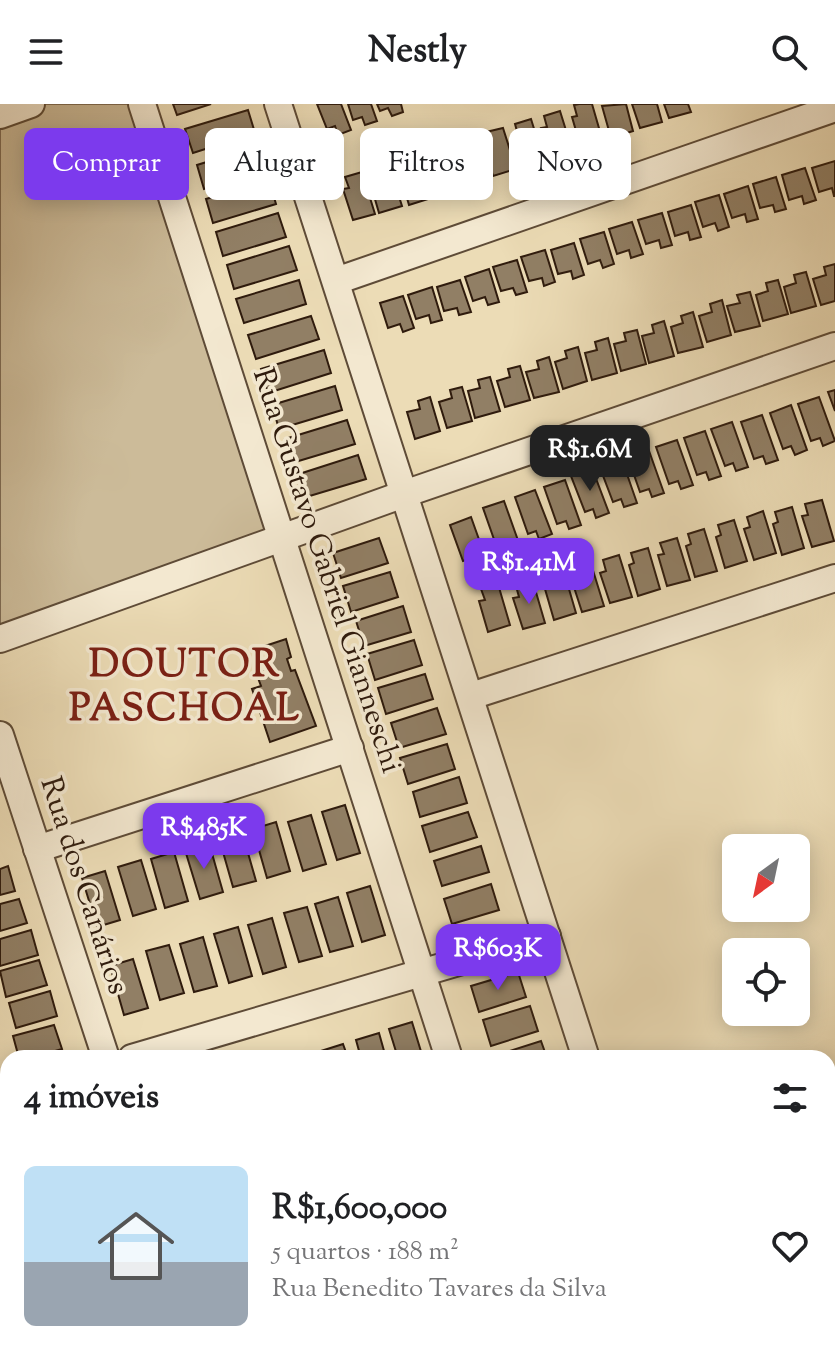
<!DOCTYPE html>
<html lang="pt">
<meta charset="utf-8">
<style>
:root{--surface:#fff;--page:#f2f2f2;--text:#202124;--muted:#757577;--line:#e0e0e0;--accent:#7c3aed}
body{margin:0;font-family:"Sorts Mill Goudy",serif;background:var(--page);color:var(--text);height:100vh;display:flex;flex-direction:column;font-size:30px;white-space:nowrap}
*{box-sizing:border-box;margin:0}
p{font-size:26px;color:var(--muted)}
.icon{flex:none;width:44px;height:44px;fill:none;stroke:currentColor;stroke-width:2;stroke-linecap:round;stroke-linejoin:round}
.map{position:relative;flex:1;overflow:hidden}
.panel{position:absolute;left:0px;top:946px;width:836px;height:314px;display:flex;flex-direction:column;background:var(--surface);border-radius:24px 24px 0 0;box-shadow:0 4px 20px #0003}
.panel>*{flex:none}
.banner{position:absolute;left:24px;top:24px;width:788px;height:72px;display:flex;gap:16px}
.needle{width:52px;rotate:213deg}
.controls{position:absolute;left:722px;top:730px;display:grid;gap:16px}
.controls a{display:grid;place-items:center;width:88px;height:88px;border-radius:12px;background:var(--surface);box-shadow:0 4px 20px #0003;font-size:40px}
.price{position:absolute;translate:-50% -68px;padding:0 18px;border-radius:16px;background:var(--accent);color:#fff;font-size:26px;line-height:52px;filter:drop-shadow(0 2px 4px #0008)}
.price::after{content:'';position:absolute;left:50%;top:48px;width:24px;height:18px;margin-left:-12px;background:inherit;clip-path:polygon(0 0,100% 0,50% 100%)}
.price.selected{background:#222;color:#fff}
ul{padding:0;list-style:none}
li{display:flex;align-items:center;gap:24px;height:200px;padding:0 24px}
li+li{border-top:2px solid var(--line)}
li span{display:grid;place-items:center;flex:none;width:224px;height:160px;border-radius:12px;color:#555}
li>.icon{margin-inline-start:auto}
span .icon{width:96px;height:96px;fill:#fffc;stroke-width:1}
li b{font-size:34px}
h2{display:flex;justify-content:space-between;align-items:center;height:96px;padding:0 24px;font-size:34px}
.tag{padding:0 28px;border-radius:12px;background:var(--surface);box-shadow:0 4px 20px #0003;font-size:28px;line-height:72px}
.tag.selected{background:var(--accent);color:#fff}
header{display:flex;justify-content:space-between;align-items:center;height:104px;padding:0 24px;background:var(--surface);font-size:36px;font-weight:800}
.map>svg:first-child{display:block}
.green{fill:#cb9;stroke:#7e6b53;stroke-width:2}
.building{fill:#917f65;stroke:#2f1b0d;stroke-width:2}
.lines{fill:none;stroke-linecap:round;stroke-linejoin:round}
.minor-casing{stroke:#5e4b37;stroke-width:30}
.minor{stroke:#f3e8d0;stroke-width:26}
.labels{text-anchor:middle;dominant-baseline:central;stroke-width:7;stroke-linejoin:round;paint-order:stroke}
.street-label{font-size:30px;fill:#2f1b0d;stroke:#f3e8d0}
.district-label{font-size:38px;font-weight:bold;letter-spacing:2px;fill:#7a1f14;stroke:#f3e8d0}
</style>
<header><svg class="icon" aria-label="menu" viewBox="0 0 24 24"><path d="M4 6h16M4 12h16M4 18h16"/></svg>Nestly<svg class="icon" aria-label="search" viewBox="0 0 24 24"><circle cx="10" cy="10" r="6"/><path d="M15 15l6 6"/></svg></header>
<div class="map">
<svg width="835" height="1259" viewBox="0 0 835 1259">
<rect width="100%" height="100%" fill="#ecdcb6"/>
<filter id="stains"><feTurbulence type="fractalNoise" baseFrequency=".0025" numOctaves="4"/><feColorMatrix values="0 0 0 0 .2 0 0 0 0 .09 0 0 0 0 .02 0 0 0 .5 -.17"/></filter>
<radialGradient id="worn" r=".72"><stop offset=".6" stop-color="#630" stop-opacity="0"/><stop offset="1" stop-color="#630" stop-opacity=".3"/></radialGradient>
<polygon class="green" points="31,0 142,0 281,434 0,535 0,11"/>
<g class="building">
<polygon points="173,0 211,0 177,11"/>
<polygon points="317,0 341,0 351,26 338,31 335,22 327,25"/>
<polygon points="348,0 371,0 377,17 365,21 362,13 353,16"/>
<polygon points="377,0 401,0 403,8 392,12 388,4 380,7"/>
<polygon points="579,0 592,0 603,38 581,44 572,13 577,12 574,1"/>
<polygon points="626,0 633,27 611,34 602,2"/>
<polygon points="632,0 657,0 662,18 640,24"/>
<polygon points="664,0 688,0 691,8 669,14"/>
<polygon points="248,6 255,29 193,49 185,25"/>
<polygon points="560,7 573,49 551,55 541,24 547,23 544,12"/>
<polygon points="531,15 544,57 522,63 513,32 518,31 515,20"/>
<polygon points="503,24 516,65 493,72 484,41 490,39 486,28"/>
<polygon points="475,34 488,75 466,81 456,50 462,49 459,38"/>
<polygon points="259,42 267,65 204,85 197,61"/>
<polygon points="447,42 459,83 437,90 428,59 433,57 430,47"/>
<polygon points="419,53 431,94 409,101 400,70 406,68 402,57"/>
<polygon points="835,57 835,92 834,92 832,84 819,88 812,64"/>
<polygon points="389,61 402,102 379,109 370,78 376,76 373,66"/>
<polygon points="805,64 816,96 804,100 802,92 789,96 782,71"/>
<polygon points="362,68 375,110 353,116 343,85 349,84 345,73"/>
<polygon points="776,73 786,105 775,108 773,101 760,104 753,80"/>
<polygon points="269,76 276,100 213,119 206,95"/>
<polygon points="748,82 758,115 747,118 745,110 732,114 724,90"/>
<polygon points="719,91 729,123 718,127 715,119 703,123 695,98"/>
<polygon points="691,101 701,133 690,136 688,128 675,132 668,108"/>
<polygon points="278,109 286,133 223,152 216,128"/>
<polygon points="662,109 672,141 661,144 659,136 646,140 638,116"/>
<polygon points="632,118 643,150 631,154 629,146 617,150 609,125"/>
<polygon points="604,128 614,160 603,164 600,156 588,160 580,135"/>
<polygon points="574,139 584,171 573,175 571,167 558,170 551,146"/>
<polygon points="289,142 297,166 234,185 227,161"/>
<polygon points="545,146 555,178 544,182 542,174 529,177 521,153"/>
<polygon points="517,156 527,188 516,191 513,184 501,187 493,163"/>
<polygon points="835,160 835,197 821,201 813,175 826,171 824,163"/>
<polygon points="489,165 499,198 488,201 485,193 473,197 465,173"/>
<polygon points="806,168 816,202 791,209 784,183 796,179 794,171"/>
<polygon points="299,176 306,200 244,219 236,195"/>
<polygon points="460,176 471,208 459,211 457,204 444,207 437,183"/>
<polygon points="778,176 788,210 763,217 756,191 768,187 766,179"/>
<polygon points="432,183 442,216 431,219 429,211 416,215 408,191"/>
<polygon points="750,188 760,222 735,228 727,202 740,199 737,191"/>
<polygon points="403,192 414,224 403,228 400,220 388,224 380,199"/>
<polygon points="722,196 731,231 707,238 699,212 712,208 710,200"/>
<polygon points="693,208 703,243 678,249 671,223 683,219 681,212"/>
<polygon points="311,212 319,235 256,255 248,231"/>
<polygon points="664,217 674,252 649,259 642,232 654,229 652,221"/>
<polygon points="637,226 646,260 621,267 614,240 626,237 624,229"/>
<polygon points="608,234 617,269 592,276 585,249 597,246 595,238"/>
<polygon points="578,243 587,277 563,285 555,258 567,254 565,247"/>
<polygon points="324,246 331,269 268,289 261,265"/>
<polygon points="549,253 559,288 534,294 526,268 539,265 537,257"/>
<polygon points="520,262 530,296 505,303 497,277 510,273 508,265"/>
<polygon points="490,273 500,307 475,314 468,287 480,284 478,276"/>
<polygon points="335,282 342,306 279,325 272,301"/>
<polygon points="462,283 472,317 447,324 439,298 452,294 450,286"/>
<polygon points="835,286 835,307 828,288"/>
<polygon points="430,293 440,327 415,335 407,308 420,305 418,297"/>
<polygon points="819,293 835,337 823,342 820,334 811,337 798,300"/>
<polygon points="791,301 807,346 795,351 791,342 783,345 770,309"/>
<polygon points="762,311 778,356 766,360 763,352 754,355 741,318"/>
<polygon points="347,316 355,340 292,359 285,335"/>
<polygon points="732,318 748,363 736,367 733,359 725,362 711,325"/>
<polygon points="705,327 721,372 709,376 706,368 697,371 684,334"/>
<polygon points="677,336 693,381 681,385 678,377 669,380 656,343"/>
<polygon points="648,344 664,389 652,393 649,385 640,388 627,351"/>
<polygon points="358,351 366,375 303,394 296,371"/>
<polygon points="621,353 637,399 624,403 621,395 613,398 599,361"/>
<polygon points="592,364 609,409 596,414 593,405 585,408 571,372"/>
<polygon points="565,376 581,421 569,425 566,417 557,420 544,383"/>
<polygon points="535,386 552,430 539,435 536,427 528,430 515,393"/>
<polygon points="822,396 834,437 812,443 802,412 808,411 805,400"/>
<polygon points="504,397 520,442 508,446 505,438 496,441 483,404"/>
<polygon points="792,403 804,444 782,451 773,420 778,418 775,408"/>
<polygon points="763,407 776,449 754,456 744,425 750,423 747,413"/>
<polygon points="471,413 487,458 475,463 472,454 463,457 450,421"/>
<polygon points="734,416 747,457 725,464 716,433 721,431 718,421"/>
<polygon points="704,425 717,467 695,473 686,442 691,440 688,430"/>
<polygon points="379,434 388,459 341,474 333,449"/>
<polygon points="677,434 690,476 667,482 658,451 664,450 660,439"/>
<polygon points="648,444 660,485 638,492 629,461 634,459 631,449"/>
<polygon points="619,451 632,493 610,499 600,469 606,467 603,456"/>
<polygon points="591,460 604,502 582,508 572,477 578,475 575,465"/>
<polygon points="390,468 398,493 351,508 343,482"/>
<polygon points="564,468 576,509 554,516 545,485 550,484 547,473"/>
<polygon points="533,478 545,519 523,525 513,494 519,493 516,482"/>
<polygon points="498,480 510,521 488,528 479,497 485,496 481,485"/>
<polygon points="403,502 411,528 364,542 356,517"/>
<polygon points="286,535 291,553 287,555 291,567 295,566 316,622 270,638 260,608 267,605 265,600 258,602 252,585 261,582 255,566 271,560 265,542"/>
<polygon points="414,536 422,561 375,576 367,550"/>
<polygon points="425,570 433,595 386,610 378,584"/>
<polygon points="437,604 446,630 399,644 391,619"/>
<polygon points="447,640 455,665 408,680 400,654"/>
<polygon points="459,673 467,699 420,713 413,688"/>
<polygon points="345,701 360,749 337,756 322,708"/>
<polygon points="468,708 477,733 430,748 422,722"/>
<polygon points="311,711 326,760 303,767 288,718"/>
<polygon points="276,718 290,767 267,774 253,725"/>
<polygon points="242,728 256,777 233,783 219,734"/>
<polygon points="209,739 223,788 200,795 185,746"/>
<polygon points="481,742 489,768 442,782 434,757"/>
<polygon points="174,748 188,797 165,804 151,755"/>
<polygon points="141,756 156,805 133,812 118,763"/>
<polygon points="8,762 15,787 0,791 0,765"/>
<polygon points="105,767 120,816 97,823 82,774"/>
<polygon points="491,780 499,806 452,820 444,795"/>
<polygon points="370,782 385,831 362,838 347,789"/>
<polygon points="338,793 353,842 330,848 315,800"/>
<polygon points="19,795 27,819 0,827 0,800"/>
<polygon points="307,803 322,852 299,858 284,809"/>
<polygon points="272,814 286,863 263,870 248,821"/>
<polygon points="238,823 252,872 229,879 214,830"/>
<polygon points="31,826 38,851 0,862 0,835"/>
<polygon points="203,833 217,882 194,888 180,840"/>
<polygon points="169,841 184,889 160,896 146,847"/>
<polygon points="133,855 148,904 124,911 110,862"/>
<polygon points="39,856 47,881 6,893 0,867"/>
<polygon points="518,868 526,893 479,908 471,882"/>
<polygon points="50,887 57,912 16,924 9,899"/>
<polygon points="530,902 538,927 491,942 483,916"/>
<polygon points="412,918 423,954 398,954 389,925"/>
<polygon points="54,921 62,945 31,954 19,954 13,932"/>
<polygon points="379,929 386,954 361,954 356,936"/>
<polygon points="541,937 547,954 495,954 494,952"/>
<polygon points="343,940 348,954 323,954 321,947"/>
<polygon points="8,1060 8,1091 0,1093 0,1062"/>
<polygon points="8,1099 8,1125 0,1128 0,1102"/>
<polygon points="8,1132 8,1159 1,1161 0,1135"/>
<polygon points="22,1252 53,1252 29,1259 24,1259"/>
<polygon points="133,1252 163,1252 137,1259 135,1259"/>
<polygon points="362,1252 377,1252 379,1259 354,1259 353,1255"/>
<polygon points="389,1252 414,1252 416,1259 391,1259"/>
<polygon points="426,1252 451,1252 454,1259 428,1259"/>
<polygon points="460,1252 486,1252 488,1259 463,1259"/>
<polygon points="495,1252 520,1252 522,1259 497,1259"/>
</g>
<g class="lines">
<g class="minor-casing">
<g id="minor">
<polyline points="142,0 449,954"/>
<polyline points="278,0 586,954"/>
<polyline points="0,11 31,0"/>
<polyline points="336,177 835,4"/>
<polyline points="0,535 404,390 835,242"/>
<polyline points="471,592 835,474"/>
<polyline points="0,631 106,954"/>
<polyline points="37,745 350,644"/>
<polyline points="132,954 547,832"/>
<polyline points="0,998 8,995"/>
<polyline points="203,1252 206,1259"/>
<polyline points="545,1252 548,1259"/>
<polyline points="655,1259 677,1252"/>
</g>
</g>
<use href="#minor" class="minor"/>
</g>
<g class="labels">
<g class="street-label">
<text transform="translate(326 467) rotate(72)">Rua Gustavo Gabriel Gianneschi</text>
<text transform="translate(83 782) rotate(72)">Rua dos Canários</text>
</g>
<g class="district-label">
<text x="185" y="563">DOUTOR<tspan x="185" dy="44">PASCHOAL</tspan></text>
</g>
</g>
<rect width="100%" height="100%" filter="url(#stains)"/>
<rect width="100%" height="100%" fill="url(#worn)"/>
</svg>
<div class="controls">
<a><svg class="needle" viewBox="-14 -14 28 28"><path d="M0-13l5 13h-10z" fill="#e53935"/><path d="M0 13l5-13h-10z" fill="#757577"/></svg></a>
<a><svg class="icon" aria-label="locate" viewBox="0 0 24 24"><circle cx="12" cy="12" r="6"/><path d="M12 2v4M12 18v4M2 12h4M18 12h4"/></svg></a>
</div>
<b class="price selected" style="left:590px;top:389px">R$1.6M</b>
<b class="price" style="left:529px;top:502px">R$1.41M</b>
<b class="price" style="left:204px;top:767px">R$485K</b>
<b class="price" style="left:498px;top:888px">R$603K</b>
<div class="banner">
<a class="tag selected">Comprar</a>
<a class="tag">Alugar</a>
<a class="tag">Filtros</a>
<a class="tag">Novo</a>
</div>
<section class="panel">
<h2>4 imóveis<svg class="icon" aria-label="filters" viewBox="0 0 24 24"><path d="M4 7h16M4 17h16"/><circle cx="9" cy="7" r="2"/><circle cx="15" cy="17" r="2"/></svg></h2>
<ul>
<li><span style="background:linear-gradient(#bfe0f5 60%,#9aa5b1 0)"><svg class="icon" aria-label="home" viewBox="0 0 24 24"><path d="M3 11l9-7 9 7M6 9v11h12V9"/></svg></span><div><b>R$1,600,000</b><p>5 quartos · 188 m²</p><p>Rua Benedito Tavares da Silva</p></div><svg class="icon" aria-label="heart" viewBox="0 0 24 24"><path d="M12 20l-8-8c-3-5 5-10 8-4 3-6 11-1 8 4z"/></svg></li>
</ul>
</section>
</div>
